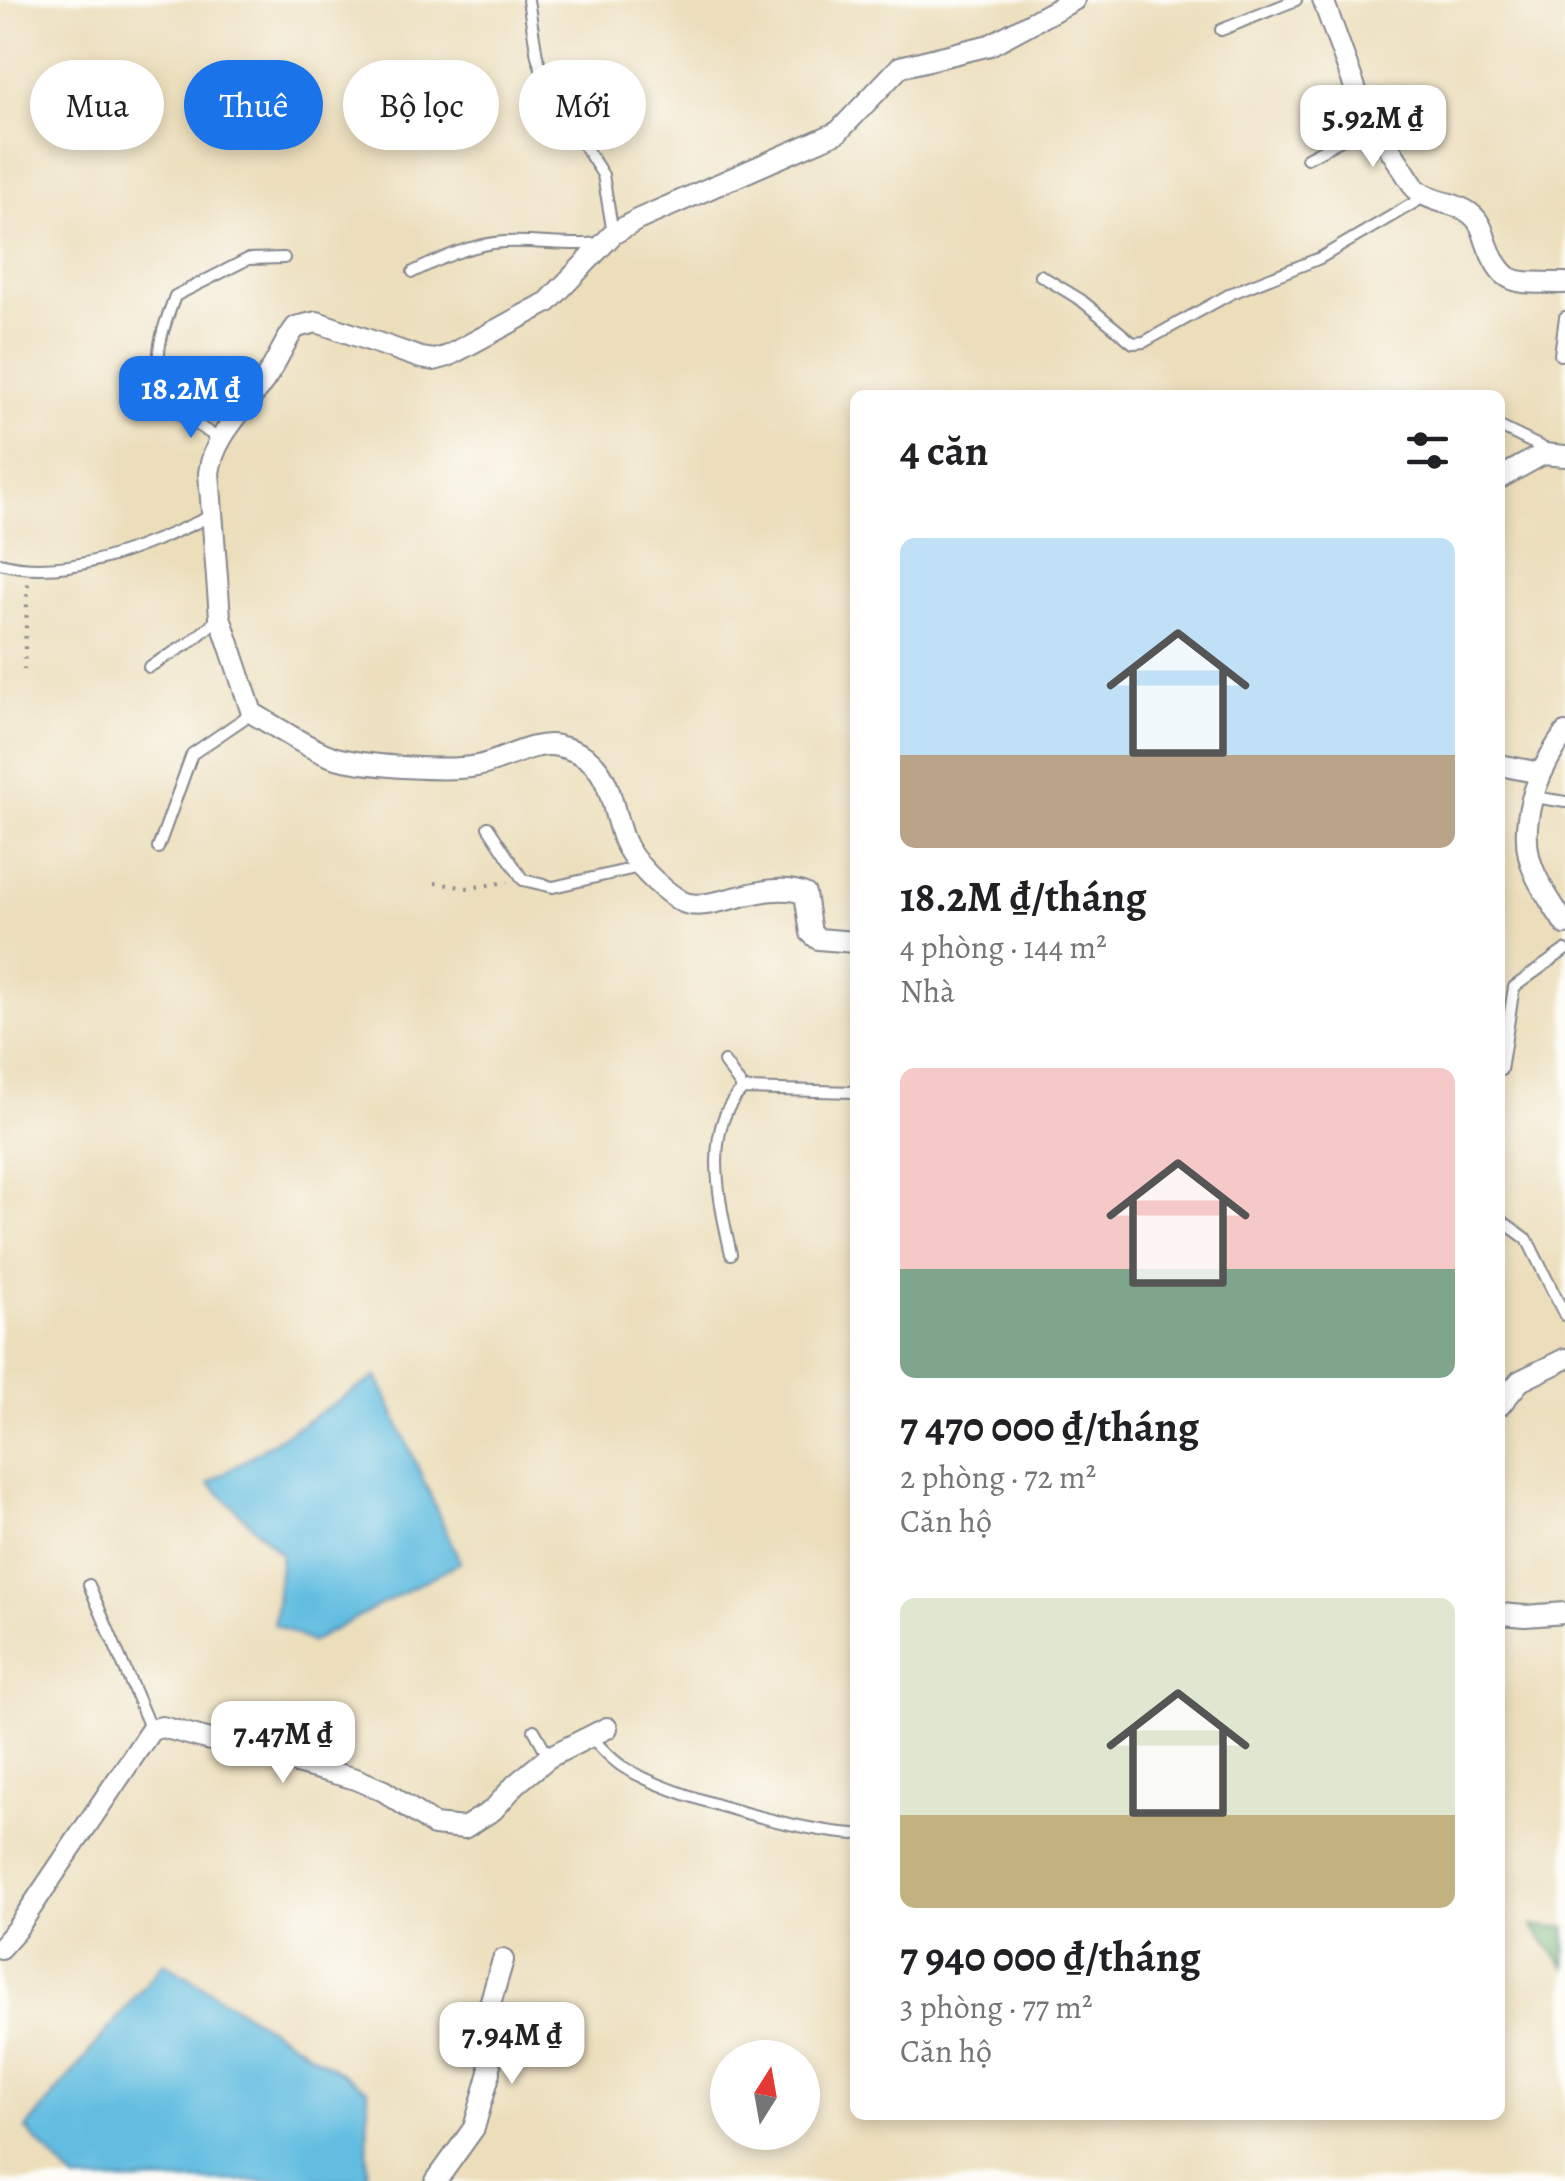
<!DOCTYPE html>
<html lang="vi">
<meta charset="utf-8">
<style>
:root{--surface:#fff;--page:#f6f6f6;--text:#202124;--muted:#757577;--accent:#1a73e8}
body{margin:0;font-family:Alegreya,serif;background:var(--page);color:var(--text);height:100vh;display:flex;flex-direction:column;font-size:38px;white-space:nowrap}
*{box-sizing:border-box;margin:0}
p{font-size:32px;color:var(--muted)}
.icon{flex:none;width:55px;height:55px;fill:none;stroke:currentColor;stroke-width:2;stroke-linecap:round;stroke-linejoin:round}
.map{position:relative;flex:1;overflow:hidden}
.details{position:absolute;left:850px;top:390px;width:655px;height:1730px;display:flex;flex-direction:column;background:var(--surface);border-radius:15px;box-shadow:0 5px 15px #0003}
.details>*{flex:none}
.hud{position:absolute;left:30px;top:60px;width:670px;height:90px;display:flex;gap:20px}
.needle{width:65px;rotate:11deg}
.tools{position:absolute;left:710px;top:2040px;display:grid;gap:20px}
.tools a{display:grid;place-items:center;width:110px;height:110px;border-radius:50%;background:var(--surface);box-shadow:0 5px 15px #0003;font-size:50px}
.price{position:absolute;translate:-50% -85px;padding:0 22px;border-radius:20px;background:#fff;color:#222;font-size:32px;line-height:65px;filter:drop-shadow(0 2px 5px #0008)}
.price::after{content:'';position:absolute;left:50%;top:60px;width:30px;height:22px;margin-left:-15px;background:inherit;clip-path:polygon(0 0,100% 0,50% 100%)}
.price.current{background:var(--accent);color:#fff}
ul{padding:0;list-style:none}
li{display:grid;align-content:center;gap:20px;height:530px;padding:0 50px}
li span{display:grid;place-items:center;height:310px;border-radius:15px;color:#555}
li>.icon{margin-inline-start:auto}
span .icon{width:180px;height:180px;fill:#fffc;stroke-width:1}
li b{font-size:42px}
h2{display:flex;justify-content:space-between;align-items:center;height:120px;padding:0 50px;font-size:42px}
.chip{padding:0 35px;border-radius:45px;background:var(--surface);box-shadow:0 5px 15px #0003;font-size:35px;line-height:90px}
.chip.current{background:var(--accent);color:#fff}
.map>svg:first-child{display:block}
.forest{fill:#74b678;stroke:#48726b;stroke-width:2.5}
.water{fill:#62bde0;stroke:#3e769f;stroke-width:2.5}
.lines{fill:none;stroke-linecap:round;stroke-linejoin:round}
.lane-casing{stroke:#84868c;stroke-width:14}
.street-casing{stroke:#84868c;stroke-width:24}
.path{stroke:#84868c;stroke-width:4;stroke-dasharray:2.5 8;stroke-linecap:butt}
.lane{stroke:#fff;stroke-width:10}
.street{stroke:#fff;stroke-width:20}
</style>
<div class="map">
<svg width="1565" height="2181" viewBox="0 0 1565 2181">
<rect width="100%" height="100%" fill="#fdfcf7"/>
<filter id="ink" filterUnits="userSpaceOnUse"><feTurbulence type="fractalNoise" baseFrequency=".01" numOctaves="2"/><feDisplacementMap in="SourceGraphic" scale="20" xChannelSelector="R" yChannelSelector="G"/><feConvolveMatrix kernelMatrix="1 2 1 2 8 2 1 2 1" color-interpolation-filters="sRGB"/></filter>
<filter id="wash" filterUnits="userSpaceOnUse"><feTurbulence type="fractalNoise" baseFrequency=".0048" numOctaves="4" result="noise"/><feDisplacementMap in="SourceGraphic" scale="40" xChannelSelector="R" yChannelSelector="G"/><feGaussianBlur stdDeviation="2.25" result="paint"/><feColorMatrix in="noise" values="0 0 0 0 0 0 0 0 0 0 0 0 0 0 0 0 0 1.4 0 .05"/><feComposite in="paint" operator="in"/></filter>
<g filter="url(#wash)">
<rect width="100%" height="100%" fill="#ecdebb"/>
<polygon class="forest" points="1532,1926 1565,1927 1565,1967"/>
<g class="water">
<polygon points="377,1376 460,1562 311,1642 274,1624 281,1554 209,1483"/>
<polygon points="164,1962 368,2090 367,2181 75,2181 26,2129"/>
</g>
</g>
<g filter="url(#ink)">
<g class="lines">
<g class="lane-casing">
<g id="lane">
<polyline points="528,0 537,56 548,89 603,175 613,233"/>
<polyline points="1221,30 1296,0"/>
<polyline points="1307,158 1373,123"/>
<path d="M 413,272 C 442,258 471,244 504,242 C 537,240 568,247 601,243"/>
<polyline points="1040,275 1081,300 1133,343 1144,342 1232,293 1320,258 1424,197"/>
<polyline points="1560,355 1565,317"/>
<polyline points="1500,427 1547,450"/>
<path d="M 219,439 L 164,403 C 154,355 158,342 175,296 L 248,259 L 284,258"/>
<path d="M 0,563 C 70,582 149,544 211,516"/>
<polyline points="149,667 191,642 219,618"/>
<polyline points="1534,797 1565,802"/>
<polyline points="488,827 523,880 553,887 640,867"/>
<polyline points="158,848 192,754 252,713"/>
<polyline points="724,1062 743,1089"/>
<polyline points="1501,1070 1514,987 1565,950"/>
<polyline points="1502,1221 1527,1239 1565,1316"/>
<path d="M 731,1254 C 720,1205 701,1127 743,1089 L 855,1092"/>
<polyline points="89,1585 151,1730"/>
<polyline points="534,1730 549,1757"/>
<path d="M 591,1737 C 601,1747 612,1761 625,1768 C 674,1797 799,1831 855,1834"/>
</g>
</g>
<g class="street-casing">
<g id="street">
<path d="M 1323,0 L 1361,104 L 1415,188 C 1432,204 1455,201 1471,214 C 1480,221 1483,231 1486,241 C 1504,291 1517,281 1565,283"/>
<polyline points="1500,478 1543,454 1565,456"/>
<path d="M 1565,733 C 1537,772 1513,829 1536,876 C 1544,893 1555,908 1565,924"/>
<polyline points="1500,765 1540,773"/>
<path d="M 855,942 L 818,939 L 811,933 L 805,894 C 763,877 706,918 679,900 C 659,887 632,862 623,839 C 608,798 612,757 558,746 C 534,740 501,762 477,766 C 447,772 371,766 340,759 C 317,754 275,726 252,713 L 220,617 L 209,473 C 214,434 246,409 267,376 C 278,360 284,342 296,327 L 317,322 L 421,358 L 434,360 L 448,356 L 548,302 L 613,234 L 637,220 L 838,132 L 900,67 L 990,45 L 1074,0"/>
<polyline points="1500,1405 1520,1381 1565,1359"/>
<polyline points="1500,1614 1525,1616 1565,1613"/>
<polyline points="0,1948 16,1930 151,1730 162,1727 356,1779 384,1791 434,1825 464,1828 493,1810 516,1784 549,1757 607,1728"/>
<polyline points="436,2181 474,2128 490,2072 487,2014 503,1960"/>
</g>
</g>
<g class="path">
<polyline points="24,670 28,581"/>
<polyline points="435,883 469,888 508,882"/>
</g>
<use href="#lane" class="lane"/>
<use href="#street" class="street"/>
</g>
</g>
</svg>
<div class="tools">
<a><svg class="needle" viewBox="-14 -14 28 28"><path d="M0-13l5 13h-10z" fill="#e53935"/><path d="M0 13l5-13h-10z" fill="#757577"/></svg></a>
</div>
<b class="price" style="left:1373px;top:170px">5.92M ₫</b>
<b class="price current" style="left:191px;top:441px">18.2M ₫</b>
<b class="price" style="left:283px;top:1786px">7.47M ₫</b>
<b class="price" style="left:512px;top:2087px">7.94M ₫</b>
<div class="hud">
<a class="chip">Mua</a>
<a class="chip current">Thuê</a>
<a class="chip">Bộ lọc</a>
<a class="chip">Mới</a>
</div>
<section class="details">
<h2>4 căn<svg class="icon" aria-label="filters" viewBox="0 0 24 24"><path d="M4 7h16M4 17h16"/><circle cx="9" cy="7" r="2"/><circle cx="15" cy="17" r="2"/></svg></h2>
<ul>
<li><span style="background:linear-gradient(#bfe0f5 70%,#b9a48a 0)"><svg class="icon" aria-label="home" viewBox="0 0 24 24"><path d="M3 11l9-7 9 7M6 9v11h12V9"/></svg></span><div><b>18.2M ₫/tháng</b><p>4 phòng · 144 m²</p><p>Nhà</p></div></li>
<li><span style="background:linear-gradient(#f6c9c9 65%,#7fa58c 0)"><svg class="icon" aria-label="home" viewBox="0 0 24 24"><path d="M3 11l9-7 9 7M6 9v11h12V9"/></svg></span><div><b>7 470 000 ₫/tháng</b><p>2 phòng · 72 m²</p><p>Căn hộ</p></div></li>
<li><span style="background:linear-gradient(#dfe7d0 70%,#c2b280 0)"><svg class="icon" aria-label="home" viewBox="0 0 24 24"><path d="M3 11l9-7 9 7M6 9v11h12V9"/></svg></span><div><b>7 940 000 ₫/tháng</b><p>3 phòng · 77 m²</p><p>Căn hộ</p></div></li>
</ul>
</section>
</div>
